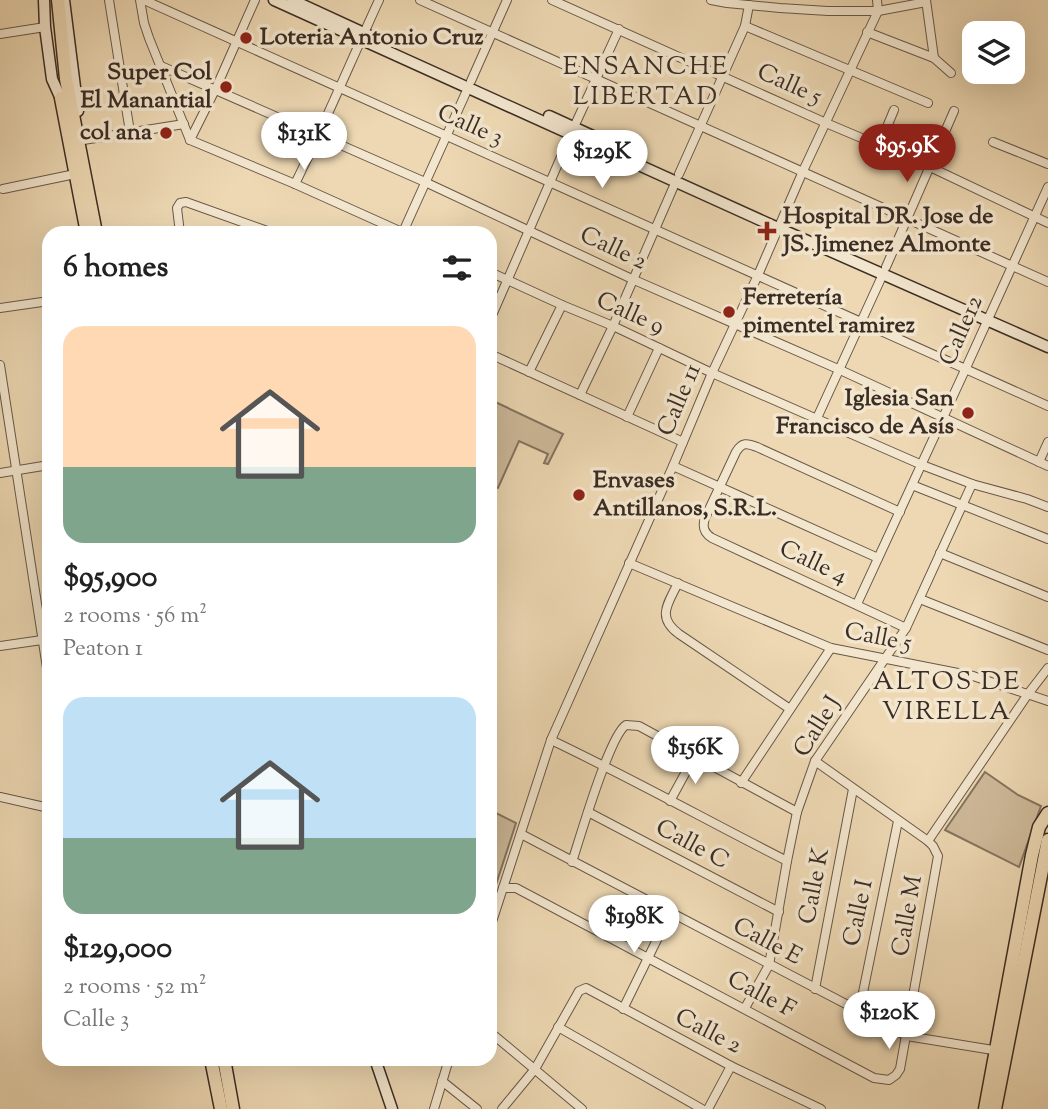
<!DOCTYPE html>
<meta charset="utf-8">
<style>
:root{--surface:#fff;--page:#f2f2f2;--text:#222;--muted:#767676;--accent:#8f2418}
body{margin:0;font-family:"Sorts Mill Goudy",serif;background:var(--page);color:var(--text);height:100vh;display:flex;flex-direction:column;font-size:26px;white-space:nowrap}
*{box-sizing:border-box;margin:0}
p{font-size:23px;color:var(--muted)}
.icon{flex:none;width:38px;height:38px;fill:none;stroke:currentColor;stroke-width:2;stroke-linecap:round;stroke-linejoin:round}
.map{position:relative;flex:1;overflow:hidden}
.details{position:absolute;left:42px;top:226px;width:455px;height:840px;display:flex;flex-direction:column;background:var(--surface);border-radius:21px;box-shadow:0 7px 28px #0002}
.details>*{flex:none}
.buttons{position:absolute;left:962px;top:21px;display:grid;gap:14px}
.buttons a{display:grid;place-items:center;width:63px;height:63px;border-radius:14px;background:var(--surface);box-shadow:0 7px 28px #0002;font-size:35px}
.price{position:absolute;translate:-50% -60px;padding:0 16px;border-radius:24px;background:#fff;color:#222;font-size:23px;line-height:46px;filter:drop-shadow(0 2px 4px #0008)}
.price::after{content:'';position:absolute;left:50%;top:42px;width:21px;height:16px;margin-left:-10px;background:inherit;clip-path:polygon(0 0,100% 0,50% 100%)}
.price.on{background:var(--accent);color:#fff}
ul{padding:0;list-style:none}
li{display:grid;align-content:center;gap:14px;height:371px;padding:0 21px}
li span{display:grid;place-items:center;height:217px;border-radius:21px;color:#555}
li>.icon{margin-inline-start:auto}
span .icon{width:126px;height:126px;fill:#fffc;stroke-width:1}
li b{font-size:30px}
h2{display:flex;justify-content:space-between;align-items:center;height:84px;padding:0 21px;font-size:30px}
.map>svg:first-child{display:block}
.green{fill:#cfbb9b;stroke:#857460;stroke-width:2}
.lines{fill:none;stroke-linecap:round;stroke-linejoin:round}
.street-casing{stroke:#685848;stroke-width:10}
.secondary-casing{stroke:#3b2d24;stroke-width:13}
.primary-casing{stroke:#3b2d24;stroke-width:15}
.street{stroke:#f3e6ce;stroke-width:8}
.secondary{stroke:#f3e6ce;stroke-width:10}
.primary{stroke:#edd8b3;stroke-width:12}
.poi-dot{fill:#8f2418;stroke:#f3e6ce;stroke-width:2.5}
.labels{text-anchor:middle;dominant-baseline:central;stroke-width:7;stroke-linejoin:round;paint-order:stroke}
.poi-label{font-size:24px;font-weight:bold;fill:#3b2d24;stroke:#f3e6ce;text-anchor:start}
.street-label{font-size:24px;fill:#3b2d24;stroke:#f3e6ce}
.neighbourhood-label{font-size:26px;letter-spacing:2px;fill:#3b2d24;stroke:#f3e6ce}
</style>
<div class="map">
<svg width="1048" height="1109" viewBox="0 0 1048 1109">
<rect width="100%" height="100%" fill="#edd8b3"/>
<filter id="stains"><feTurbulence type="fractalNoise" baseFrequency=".00286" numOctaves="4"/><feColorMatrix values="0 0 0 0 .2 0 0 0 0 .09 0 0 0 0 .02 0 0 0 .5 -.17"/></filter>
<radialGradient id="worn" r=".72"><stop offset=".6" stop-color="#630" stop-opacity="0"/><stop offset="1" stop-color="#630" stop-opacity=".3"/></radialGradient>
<g class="green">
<polygon points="491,400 563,434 548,464 544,463 548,454 519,441 498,488 490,484"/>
<polygon points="985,772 1018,795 1041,806 1019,867 945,830"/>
<polygon points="490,810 516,823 490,903"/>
</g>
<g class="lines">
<g class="street-casing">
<g id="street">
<polyline points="109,0 130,132"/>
<polyline points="140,0 144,23 149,38 190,140"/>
<polyline points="144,0 1048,406"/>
<polyline points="420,0 1048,282"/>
<polyline points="552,0 826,123 930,167 1048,223"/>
<polyline points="711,0 727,3 780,8 828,11 878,11 926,2"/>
<polyline points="926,0 934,58"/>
<polyline points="745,26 928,103"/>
<polyline points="867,32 934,58 951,73"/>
<polyline points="0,34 45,27"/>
<polyline points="161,66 425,182 632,279 838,369 1048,466"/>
<polyline points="471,81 507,0"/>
<polyline points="190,140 295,184 404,233"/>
<polyline points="190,140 216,88 255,0"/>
<polyline points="77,141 184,124"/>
<polyline points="993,142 1048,164"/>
<polyline points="879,146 894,110"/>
<polyline points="679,174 745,26 749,5"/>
<path d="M 295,184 C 325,123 351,61 379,0"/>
<polyline points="3,189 75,174"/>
<polyline points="403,232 468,88"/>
<polyline points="180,233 177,208 180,203 186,202 273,233"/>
<polyline points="886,267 954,111"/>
<polyline points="490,272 562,305 613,326 712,373 922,465 972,484 1027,499 1048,507"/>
<polyline points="0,308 49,301"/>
<polyline points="490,320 574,127 619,29"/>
<polyline points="490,354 683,442"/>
<polyline points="0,365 49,681"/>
<polyline points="529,372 562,305"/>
<polyline points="580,395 613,326 676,181"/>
<polyline points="627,417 659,348"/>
<polyline points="817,418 883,274"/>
<polyline points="1039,462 1048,442"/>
<polyline points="673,466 878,558"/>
<polyline points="0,473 49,465"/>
<polyline points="912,485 1048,539"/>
<path d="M 900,512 L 757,447 C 747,443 742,442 736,452 L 705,518 C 702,527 704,533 712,538 L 906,628"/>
<polyline points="940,553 1048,597"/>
<polyline points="629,563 831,648 973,676 1048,701"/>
<path d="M 678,583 C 668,604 656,617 679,634 L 790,709"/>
<polyline points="920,599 1048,650"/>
<polyline points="857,604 965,370 1048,187"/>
<polyline points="0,646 42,640"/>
<path d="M 551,740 C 631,778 708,821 787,861"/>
<polyline points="741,783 831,648"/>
<polyline points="0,797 49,808"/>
<polyline points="670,801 694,757"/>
<polyline points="588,812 779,912"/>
<polyline points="521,834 907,1036 999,1051"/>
<polyline points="928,841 1028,694 1048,668"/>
<path d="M 572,862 C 580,838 609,736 626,725 L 639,726 L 797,812"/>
<polyline points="503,888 516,888 874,1078 889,1080 896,1075 900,1069 938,856 933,846 928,841 815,761"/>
<polyline points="490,928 551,740 673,466 712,373 758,275 803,171 878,11 877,0"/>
<polyline points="815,989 853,789"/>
<polyline points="745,1008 769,965 787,861 797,812 815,761 906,628 972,484"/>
<polyline points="623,1009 670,913"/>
<polyline points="859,1012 898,821"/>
<polyline points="558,1027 702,1109"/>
<polyline points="490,1032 582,1109"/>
<polyline points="442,1081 477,1109"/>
<polyline points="434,1109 449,1059"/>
<polyline points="502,1109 535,1069 579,991 586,988 731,1066 821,1109"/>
<polyline points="708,1109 731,1066"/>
</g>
</g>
<g class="secondary-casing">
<g id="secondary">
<polyline points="44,0 45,27 52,79 61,99"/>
<polyline points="64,0 78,111"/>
<polyline points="274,0 778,228 1048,347"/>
<polyline points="292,0 381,41"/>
<polyline points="549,116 608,143"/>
<polyline points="375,1059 392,1109"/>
</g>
</g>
<g class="primary-casing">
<g id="primary">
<polyline points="58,0 66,79 96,233"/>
<polyline points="61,98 87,233"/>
<polyline points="211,1059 221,1109"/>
<polyline points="224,1059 233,1109"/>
<polyline points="985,1109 1032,855 1039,827 1048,813"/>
<polyline points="995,1109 1048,840"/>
</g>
</g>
<use href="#street" class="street"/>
<use href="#secondary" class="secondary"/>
<use href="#primary" class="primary"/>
</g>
<g class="poi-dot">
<circle cx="246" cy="38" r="7"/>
<circle cx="226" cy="87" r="7"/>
<circle cx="166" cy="133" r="7"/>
<path d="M763.5 220.5h7v7h7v7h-7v7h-7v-7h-7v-7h7z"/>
<circle cx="729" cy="312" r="7"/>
<circle cx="968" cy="413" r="7"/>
<circle cx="579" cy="495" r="7"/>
</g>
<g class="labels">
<g class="poi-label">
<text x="260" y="38">Loteria Antonio Cruz</text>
<text x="212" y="73" text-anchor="end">Super Col<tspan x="212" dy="28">El Manantial</tspan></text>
<text x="152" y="133" text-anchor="end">col ana</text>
<text x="783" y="217">Hospital DR. Jose de<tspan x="783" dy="28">JS. Jimenez Almonte</tspan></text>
<text x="743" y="298">Ferretería<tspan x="743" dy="28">pimentel ramirez</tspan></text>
<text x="954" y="399" text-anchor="end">Iglesia San<tspan x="954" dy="28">Francisco de Asís</tspan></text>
<text x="593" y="481">Envases<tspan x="593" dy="28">Antillanos, S.R.L.</tspan></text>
</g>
<g class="street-label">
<text transform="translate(789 85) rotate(24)">Calle 5</text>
<text transform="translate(470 126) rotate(24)">Calle 3</text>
<text transform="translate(613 249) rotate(25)">Calle 2</text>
<text transform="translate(630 314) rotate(24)">Calle 9</text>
<text transform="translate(962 331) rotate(-66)">Calle12</text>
<text transform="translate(680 400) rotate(-67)">Calle 11</text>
<text transform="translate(813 563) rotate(25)">Calle 4</text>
<text transform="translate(878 638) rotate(11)">Calle 5</text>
<text transform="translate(818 727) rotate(-58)">Calle J</text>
<text transform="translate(692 845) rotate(28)">Calle C</text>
<text transform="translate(815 886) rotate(-79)">Calle K</text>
<text transform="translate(859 913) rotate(-78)">Calle I</text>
<text transform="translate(908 916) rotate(-80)">Calle M</text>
<text transform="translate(767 942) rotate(28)">Calle E</text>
<text transform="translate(761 995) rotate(28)">Calle F</text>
<text transform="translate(708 1032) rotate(27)">Calle 2</text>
</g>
<g class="neighbourhood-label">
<text x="646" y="67">ENSANCHE<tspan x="646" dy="30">LIBERTAD</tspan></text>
<text x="947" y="682">ALTOS DE<tspan x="947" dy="30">VIRELLA</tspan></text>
</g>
</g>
<rect width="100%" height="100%" filter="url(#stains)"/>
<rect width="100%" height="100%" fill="url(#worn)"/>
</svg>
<div class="buttons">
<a><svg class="icon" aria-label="layers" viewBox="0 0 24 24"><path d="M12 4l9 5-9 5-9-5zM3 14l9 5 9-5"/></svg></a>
</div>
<b class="price" style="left:304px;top:172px">$131K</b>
<b class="price on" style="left:907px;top:184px">$95.9K</b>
<b class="price" style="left:602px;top:190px">$129K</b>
<b class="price" style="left:695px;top:786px">$156K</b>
<b class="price" style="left:634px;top:955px">$198K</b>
<b class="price" style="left:889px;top:1051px">$120K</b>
<section class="details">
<h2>6 homes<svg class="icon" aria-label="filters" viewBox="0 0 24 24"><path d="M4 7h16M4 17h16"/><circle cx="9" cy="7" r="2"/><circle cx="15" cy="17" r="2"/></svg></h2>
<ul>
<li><span style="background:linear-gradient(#ffd9b3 65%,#7fa58c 0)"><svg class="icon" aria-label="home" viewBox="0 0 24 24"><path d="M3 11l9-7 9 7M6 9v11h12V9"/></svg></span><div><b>$95,900</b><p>2 rooms · 56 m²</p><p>Peaton 1</p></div></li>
<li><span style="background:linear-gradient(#bfe0f5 65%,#7fa58c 0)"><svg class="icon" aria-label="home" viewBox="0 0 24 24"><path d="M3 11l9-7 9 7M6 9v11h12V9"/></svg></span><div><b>$129,000</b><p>2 rooms · 52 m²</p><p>Calle 3</p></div></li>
</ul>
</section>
</div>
